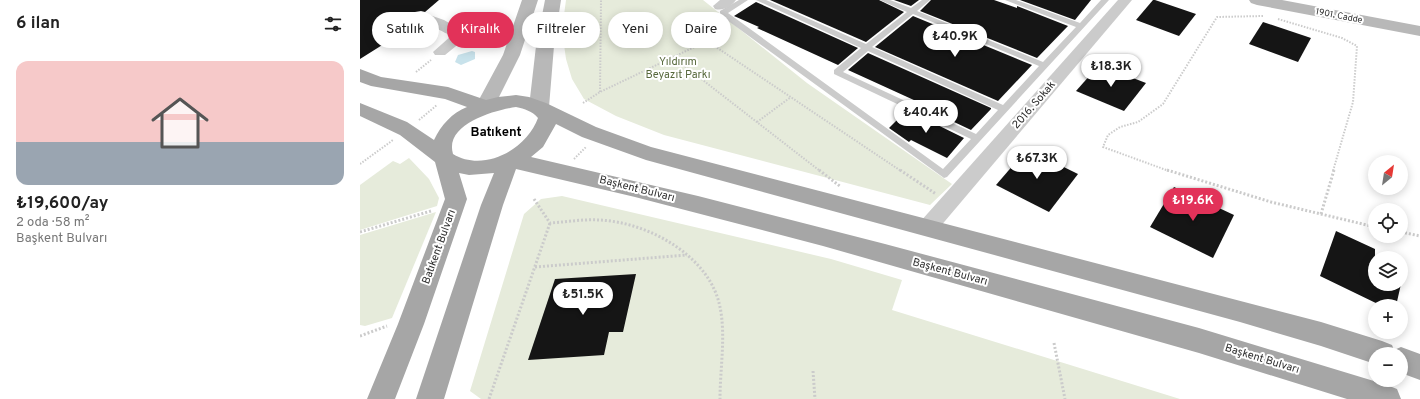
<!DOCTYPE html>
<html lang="tr">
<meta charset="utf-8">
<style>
:root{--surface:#fff;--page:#f2f2f2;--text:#222;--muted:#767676;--accent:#e23259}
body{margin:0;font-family:Overpass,sans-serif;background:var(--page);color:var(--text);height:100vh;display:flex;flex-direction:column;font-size:15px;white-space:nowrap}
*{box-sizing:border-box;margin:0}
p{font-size:13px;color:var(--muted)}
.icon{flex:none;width:22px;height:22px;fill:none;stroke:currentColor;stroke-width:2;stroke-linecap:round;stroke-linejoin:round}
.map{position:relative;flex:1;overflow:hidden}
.panel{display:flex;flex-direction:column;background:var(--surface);width:360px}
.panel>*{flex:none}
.top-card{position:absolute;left:12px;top:12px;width:380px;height:36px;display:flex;gap:8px}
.needle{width:26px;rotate:30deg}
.tools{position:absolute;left:1008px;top:155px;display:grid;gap:8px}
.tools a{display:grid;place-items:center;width:40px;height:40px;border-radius:50%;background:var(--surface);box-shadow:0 2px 10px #0003;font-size:20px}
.price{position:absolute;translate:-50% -34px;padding:0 9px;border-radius:14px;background:#fff;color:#222;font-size:13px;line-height:26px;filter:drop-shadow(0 1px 2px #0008)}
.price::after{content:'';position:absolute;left:50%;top:24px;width:12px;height:9px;margin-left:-6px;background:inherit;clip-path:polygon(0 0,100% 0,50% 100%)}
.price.selected{background:var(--accent);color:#fff}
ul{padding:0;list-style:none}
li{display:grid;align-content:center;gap:8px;height:212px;padding:0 16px}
li span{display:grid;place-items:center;height:124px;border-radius:12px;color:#555}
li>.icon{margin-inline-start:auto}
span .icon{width:72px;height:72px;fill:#fffc;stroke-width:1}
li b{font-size:17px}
h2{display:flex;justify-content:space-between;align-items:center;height:48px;padding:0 16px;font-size:17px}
.chip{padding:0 14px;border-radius:18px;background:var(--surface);box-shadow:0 2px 10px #0003;font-size:14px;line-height:36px}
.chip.selected{background:var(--accent);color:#fff}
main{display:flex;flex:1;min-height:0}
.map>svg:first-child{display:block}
.green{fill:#e6ebdb}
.water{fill:#c8e2eb}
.building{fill:#151515}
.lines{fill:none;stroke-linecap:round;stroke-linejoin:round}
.path-far1{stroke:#cbcbcb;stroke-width:2;stroke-dasharray:1.5 1.5;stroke-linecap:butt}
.path{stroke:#cbcbcb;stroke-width:3;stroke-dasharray:2 2;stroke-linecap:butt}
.lane{fill:#cbcbcb;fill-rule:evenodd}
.street{fill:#cbcbcb;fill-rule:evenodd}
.secondary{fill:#b8b8b8;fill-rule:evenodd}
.primary{fill:#a6a6a6;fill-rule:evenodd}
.labels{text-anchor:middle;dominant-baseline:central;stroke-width:4;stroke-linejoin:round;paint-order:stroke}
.far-street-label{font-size:9px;fill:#2e2e2e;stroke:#fff}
.park-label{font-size:11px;fill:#57683c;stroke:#fff}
.street-label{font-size:11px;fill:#2e2e2e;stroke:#fff}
.quarter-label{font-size:13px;font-weight:bold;fill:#000;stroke:#fff}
</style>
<main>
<section class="panel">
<h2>6 ilan<svg class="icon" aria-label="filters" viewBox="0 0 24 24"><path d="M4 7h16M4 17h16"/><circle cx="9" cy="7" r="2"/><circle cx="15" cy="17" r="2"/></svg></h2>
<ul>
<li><span style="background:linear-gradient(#f6c9c9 65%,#9aa5b1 0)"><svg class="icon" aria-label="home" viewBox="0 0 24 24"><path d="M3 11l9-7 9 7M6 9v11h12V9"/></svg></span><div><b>₺19,600/ay</b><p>2 oda · 58 m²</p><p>Başkent Bulvarı</p></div></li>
</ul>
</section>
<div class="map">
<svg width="1060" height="399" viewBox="0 0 1060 399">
<rect width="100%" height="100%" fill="#fff"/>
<g class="green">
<polygon points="206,0 343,0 447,83 592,184 570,205 304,135 256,116 224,99 212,79 206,59 202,30"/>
<polygon points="49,158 69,179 79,198 77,206 0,230 0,185 33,161 40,164"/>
<polygon points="202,196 471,259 542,280 532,310 820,399 121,399 110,391 164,214 181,199"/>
<polygon points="76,212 32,318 5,326 0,325 0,235"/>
</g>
<polygon class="water" points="112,51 115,52 115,59 101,65 95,62 98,55"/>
<g class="building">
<polygon points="0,0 79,0 65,12 61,11 55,12 53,16 56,20 50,25 35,37 0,59"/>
<polygon points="410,0 519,0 544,12 506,42"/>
<polygon points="534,0 559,0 551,6"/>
<polygon points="571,0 634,0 657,8 657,6 708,26 677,58 560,11"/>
<polygon points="660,0 731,0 715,20"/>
<polygon points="793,0 795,0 836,14 819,36 776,20"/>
<polygon points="396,2 498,48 478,65 397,28 399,27 374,16"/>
<polygon points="553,16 672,65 638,101 515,47"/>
<polygon points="903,22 951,38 938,62 889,44"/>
<polygon points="508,53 631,108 631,109 611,130 554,103 556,101 488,70"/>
<polygon points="739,65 786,83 764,111 716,91"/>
<polygon points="547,110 604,138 587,158 551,140 549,142 529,128"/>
<polygon points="667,149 718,174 689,212 636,185"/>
<polygon points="814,187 874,215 853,258 790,227"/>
<polygon points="976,231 1015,249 1015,284 1041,284 1036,306 1022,306 960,276"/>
<polygon points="276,274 263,332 249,332 244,355 168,360 195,279"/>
</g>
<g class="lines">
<g class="path-far1">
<polyline points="918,19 982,38 997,46 993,102 973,171"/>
<polyline points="347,41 541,171"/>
<polyline points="313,57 460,171"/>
<polyline points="56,72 71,60"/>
<polyline points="240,92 241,0"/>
<polyline points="223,103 240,92 347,41 355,19"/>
<polyline points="59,120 77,105"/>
<polyline points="397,122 431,97"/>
<polyline points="214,159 226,147"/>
<polyline points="0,164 33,140"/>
<polyline points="809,171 743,147 748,135 760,127 778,122 803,104 857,17 903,16"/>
</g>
<g class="path">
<polyline points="459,170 481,187"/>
<polyline points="540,170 576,194"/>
<polyline points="807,170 911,202 1015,227"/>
<path d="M 174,199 L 190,223 C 206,222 223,219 239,220 C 288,222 350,256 360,307 C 366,336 360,369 360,399"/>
<polyline points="961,214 974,170"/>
<polyline points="0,232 71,211"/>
<polyline points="1041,232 1060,236"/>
<polyline points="175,267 327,255"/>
<polyline points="0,336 27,326"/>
<polyline points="694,343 705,399"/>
<polyline points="453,371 455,399"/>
<polyline points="129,399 190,223"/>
</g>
<path class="lane" d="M 379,0 L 388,0 L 368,13 L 583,169 L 611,139 L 474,74 L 474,70 L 501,48 L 396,0 L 406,0 L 506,44 L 547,12 L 520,0 L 530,0 L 551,8 L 562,0 L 570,0 L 557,11 L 683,62 L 716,27 L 645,0 L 656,0 L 720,23 L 741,0 L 749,0 L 587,177 L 584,178 L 360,15 L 360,11 ZM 553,14 L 679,66 L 643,105 L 512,47 ZM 508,51 L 638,110 L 616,134 L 483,72 Z"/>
<g class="street">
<path d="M 360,0 L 376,0 C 371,7 363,11 355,9 L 353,6 Z"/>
<polygon points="758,0 772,0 574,234 567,236 560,234 557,228 560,222"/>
<path d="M 61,12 L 84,20 L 122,42 L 124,45 L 122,48 L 112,48 L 101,42 L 85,55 L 75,55 L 73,52 L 91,36 C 83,31 57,20 54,16 L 56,13 Z"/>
</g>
<g class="secondary">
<polygon points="162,0 178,0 160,55 132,111 125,113 118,111 115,107 143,55"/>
<polygon points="185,0 201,0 194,46 189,107 186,111 179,113 172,111 169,107 176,46"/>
<polygon points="889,0 922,0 1060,26 1060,36 897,5 891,3"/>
</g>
<path class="primary" d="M 0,69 L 21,77 L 88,87 L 126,100 L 138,97 L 156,95 L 169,97 L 186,103 L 236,127 L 291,147 L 961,322 L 1022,341 L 1032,345 L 1034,350 L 1041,347 L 1060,354 L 1060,380 L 1041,373 L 1041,354 L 1015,354 L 1015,364 L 961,346 L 880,322 L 286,160 L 222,137 L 196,124 L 183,147 L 171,157 L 338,196 L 525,244 L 839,328 L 1027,385 L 1037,389 L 1041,399 L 987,399 L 839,353 L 463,246 L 275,197 L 156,169 L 143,205 L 84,399 L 56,399 L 121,205 L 134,173 L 109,175 L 99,173 L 107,199 L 64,324 L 35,399 L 7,399 L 38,324 L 85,199 L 75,162 L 40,135 L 0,116 L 0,103 L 47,122 L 74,140 C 81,125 92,113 107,107 L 85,99 L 11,86 L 0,82 ZM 156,107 C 165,109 172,111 178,118 C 167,149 124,173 93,154 C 84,124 135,110 156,107 Z"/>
</g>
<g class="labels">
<g class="far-street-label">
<text transform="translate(979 16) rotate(11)">1901. Cadde</text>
</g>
<g class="park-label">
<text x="318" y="62">Yıldırım<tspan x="318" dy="13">Beyazıt Parkı</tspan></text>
</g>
<g class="street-label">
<text transform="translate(674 105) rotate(-49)">2016. Sokak</text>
<text transform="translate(277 189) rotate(14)">Başkent Bulvarı</text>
<text transform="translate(79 247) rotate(-70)">Batıkent Bulvarı</text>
<text transform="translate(590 272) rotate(15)">Başkent Bulvarı</text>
<text transform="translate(902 359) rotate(17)">Başkent Bulvarı</text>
</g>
<g class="quarter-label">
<text x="136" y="133">Batıkent</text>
</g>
</g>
</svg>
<div class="tools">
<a><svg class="needle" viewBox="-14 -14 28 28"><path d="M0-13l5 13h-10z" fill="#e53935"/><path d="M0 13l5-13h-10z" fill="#767676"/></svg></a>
<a><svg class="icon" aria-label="locate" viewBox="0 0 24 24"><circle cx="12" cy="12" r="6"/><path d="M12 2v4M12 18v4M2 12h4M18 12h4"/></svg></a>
<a><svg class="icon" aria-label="layers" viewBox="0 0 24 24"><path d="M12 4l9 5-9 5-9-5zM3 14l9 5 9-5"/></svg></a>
<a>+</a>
<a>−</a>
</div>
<b class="price" style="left:595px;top:58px">₺40.9K</b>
<b class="price" style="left:751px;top:88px">₺18.3K</b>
<b class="price" style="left:566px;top:134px">₺40.4K</b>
<b class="price" style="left:677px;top:180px">₺67.3K</b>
<b class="price selected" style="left:833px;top:222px">₺19.6K</b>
<b class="price" style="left:223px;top:316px">₺51.5K</b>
<div class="top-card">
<a class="chip">Satılık</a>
<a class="chip selected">Kiralık</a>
<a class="chip">Filtreler</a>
<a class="chip">Yeni</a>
<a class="chip">Daire</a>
</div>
</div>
</main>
